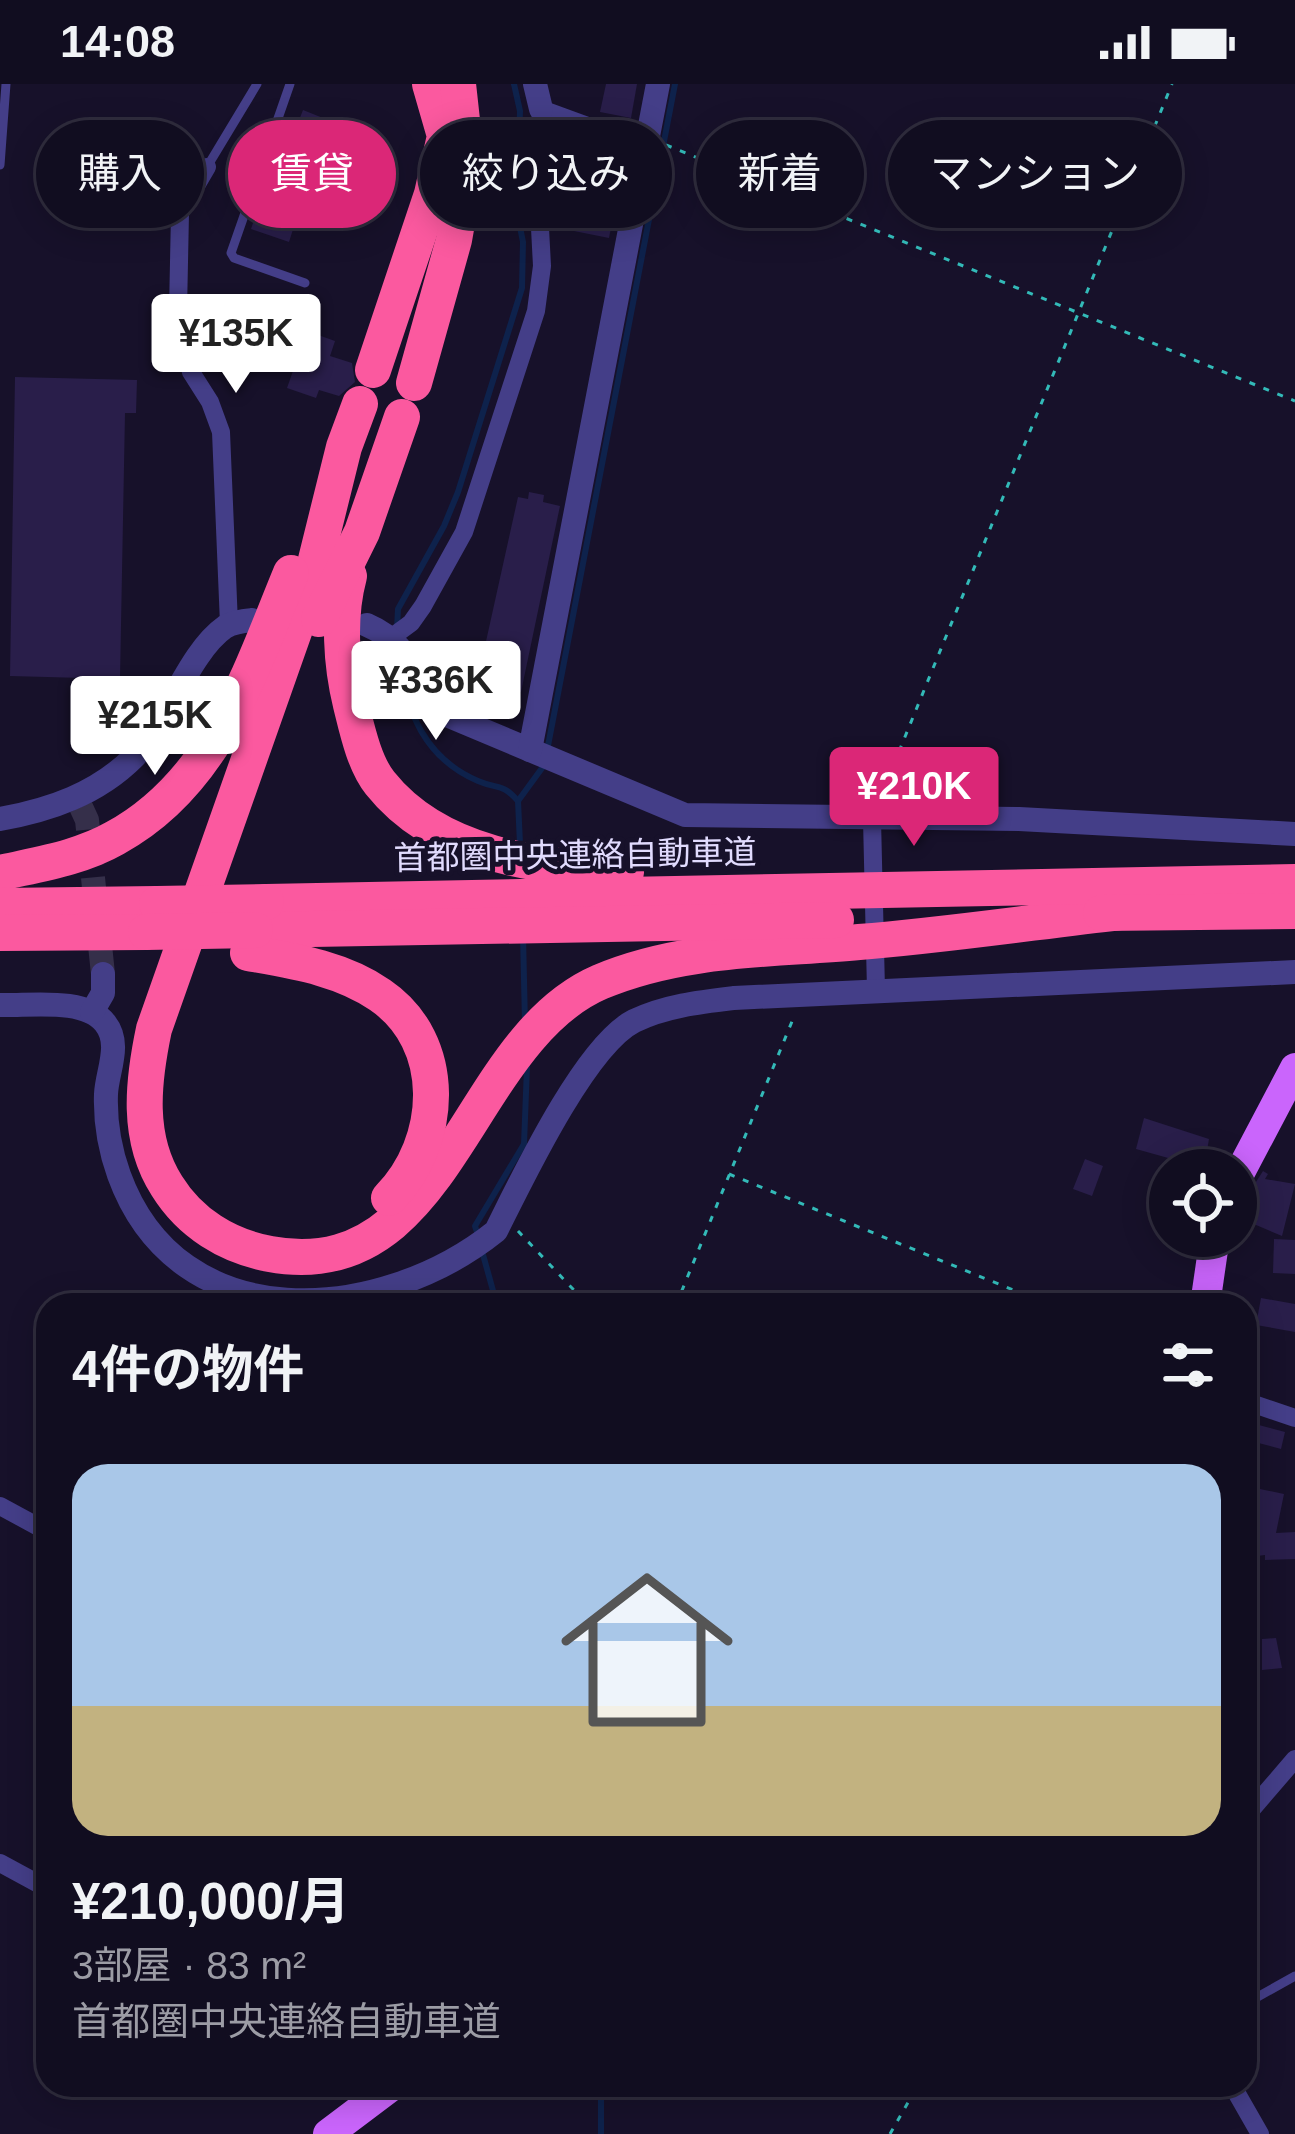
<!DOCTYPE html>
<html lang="ja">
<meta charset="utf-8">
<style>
:root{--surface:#110d20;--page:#1e1b2d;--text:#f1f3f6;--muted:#9c9ca5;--line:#302d3e;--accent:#db2777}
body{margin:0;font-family:Arial,"Noto Sans JP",sans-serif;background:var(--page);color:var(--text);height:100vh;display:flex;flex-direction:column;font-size:45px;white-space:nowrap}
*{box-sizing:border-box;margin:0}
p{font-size:39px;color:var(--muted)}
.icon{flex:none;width:66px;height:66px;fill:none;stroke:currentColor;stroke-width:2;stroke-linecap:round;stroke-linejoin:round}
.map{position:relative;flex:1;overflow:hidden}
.drawer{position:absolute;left:36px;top:1209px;width:1221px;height:804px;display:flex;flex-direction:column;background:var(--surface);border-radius:36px;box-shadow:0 6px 30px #0003,0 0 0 3px var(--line)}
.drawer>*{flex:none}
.banner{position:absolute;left:36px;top:36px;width:1224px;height:108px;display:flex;gap:24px}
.tools{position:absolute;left:1149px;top:1065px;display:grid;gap:24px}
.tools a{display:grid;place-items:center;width:108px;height:108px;border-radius:50%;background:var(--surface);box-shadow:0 6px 30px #0003,0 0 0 3px var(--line);font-size:60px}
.price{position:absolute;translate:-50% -102px;padding:0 27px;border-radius:12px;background:#fff;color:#222;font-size:39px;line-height:78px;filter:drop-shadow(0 3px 6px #0008)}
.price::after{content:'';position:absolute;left:50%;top:72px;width:36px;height:27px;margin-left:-18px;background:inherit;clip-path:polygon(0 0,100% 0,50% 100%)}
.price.selected{background:var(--accent);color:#fff}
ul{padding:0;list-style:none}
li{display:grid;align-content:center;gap:24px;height:636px;padding:0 36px}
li+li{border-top:3px solid var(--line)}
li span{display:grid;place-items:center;height:372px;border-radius:36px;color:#555}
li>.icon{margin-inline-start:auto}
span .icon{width:216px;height:216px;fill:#fffc;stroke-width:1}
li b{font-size:51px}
h2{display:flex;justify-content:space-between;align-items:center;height:144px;padding:0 36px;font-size:51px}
.chip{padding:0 42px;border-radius:54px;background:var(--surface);box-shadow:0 6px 30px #0003,0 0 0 3px var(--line);font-size:42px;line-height:108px}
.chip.selected{background:var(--accent);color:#fff}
.status{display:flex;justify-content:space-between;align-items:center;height:84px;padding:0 60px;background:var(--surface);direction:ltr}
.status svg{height:33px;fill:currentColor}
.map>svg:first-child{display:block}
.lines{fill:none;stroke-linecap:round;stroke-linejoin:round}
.stream{stroke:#0e224c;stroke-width:6}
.building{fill:#291e4a}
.tertiary-tunnel{stroke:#352f4a;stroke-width:24;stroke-dasharray:24 12;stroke-linecap:butt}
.path{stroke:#33bab8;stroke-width:3;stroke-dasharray:6 9;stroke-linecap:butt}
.service{stroke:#443e88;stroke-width:9}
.minor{stroke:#443e88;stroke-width:18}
.tertiary{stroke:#443e88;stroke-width:24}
.primary{stroke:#ca65fc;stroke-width:30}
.motorway{stroke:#fb599f;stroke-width:36}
.motorway-bridge{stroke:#fb599f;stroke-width:36}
.labels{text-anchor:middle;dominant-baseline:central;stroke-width:10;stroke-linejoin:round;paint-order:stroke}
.street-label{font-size:33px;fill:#e1dbfe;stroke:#17112a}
</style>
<div class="status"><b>14:08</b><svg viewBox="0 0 49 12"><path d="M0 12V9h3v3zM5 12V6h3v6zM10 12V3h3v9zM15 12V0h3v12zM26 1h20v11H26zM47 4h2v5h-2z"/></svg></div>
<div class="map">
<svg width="1295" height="2050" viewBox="0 0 1295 2050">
<rect width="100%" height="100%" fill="#17112a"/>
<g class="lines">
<g class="stream">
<polyline points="397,545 398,525 444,442 458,408 522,204 523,158 517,128 520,27 514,0"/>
<path d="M 397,576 C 408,628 424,674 478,697 C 499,706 501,698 518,717"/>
<polyline points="547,667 675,0"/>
<polyline points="520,760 518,717 545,680"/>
<polyline points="523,851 525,940"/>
<polyline points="477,1148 475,1142 524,1060 527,983"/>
<polyline points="482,1167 497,1221"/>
<polyline points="601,2050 601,2001"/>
</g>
</g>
<g class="building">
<polygon points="606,0 637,0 631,34 600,28"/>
<polygon points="303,26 328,36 289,158 251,145 259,121 265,123"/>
<polygon points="579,89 620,97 609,154 569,146"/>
<polygon points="266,228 279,233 260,287 247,282"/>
<polygon points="307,247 335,257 330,272 352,279 355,298 339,312 319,306 316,314 287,304"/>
<polygon points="15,293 137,296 136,329 125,329 120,595 10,592"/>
<polygon points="529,408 544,411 543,418 560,422 521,608 477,598 518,413 528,415"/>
<polygon points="1144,1034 1209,1055 1204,1084 1136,1065"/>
<polygon points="1085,1075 1103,1082 1092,1112 1073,1105"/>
<polygon points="1263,1087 1268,1090 1265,1095 1295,1100 1282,1152 1249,1138 1252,1129 1236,1125 1236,1115 1247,1112"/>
<polygon points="1274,1155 1295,1156 1295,1190 1273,1189"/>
<polygon points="1261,1214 1295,1220 1295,1248 1256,1241"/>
<polygon points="1255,1340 1285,1348 1281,1365 1251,1357"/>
<polygon points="1255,1404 1284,1410 1276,1449 1295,1448 1295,1475 1265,1476 1265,1471 1257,1472 1256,1466 1245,1464"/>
<polygon points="1276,1554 1282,1584 1262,1586 1262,1555"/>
</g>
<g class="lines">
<polyline class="tertiary-tunnel" points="81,723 87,736 103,890"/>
<g class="path">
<polyline points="666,61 1295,317"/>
<polyline points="882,709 1172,0"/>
<polyline points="729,1090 1050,1221"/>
<polyline points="518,1147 588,1221"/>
<polyline points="676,1221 793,935"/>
<polyline points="890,2050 918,2001"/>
</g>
<g class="service">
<polyline points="290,0 231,169 234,174 305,199"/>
<polyline points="0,81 6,0"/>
<polyline points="207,83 257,0"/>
<polyline points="1245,1920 1295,1892"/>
</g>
<g class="minor">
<polyline points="207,83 180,129 178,227 191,288 210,318 221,348 229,540"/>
<polyline points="392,553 411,539 423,522 464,448 536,227 542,182 538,106 541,25 645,63"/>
<polyline points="872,735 876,906"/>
<polyline points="1245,1317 1295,1334"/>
<polyline points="0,1422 48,1448"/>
<polyline points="1245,1733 1295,1675"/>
<polyline points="0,1779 48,1805"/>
<polyline points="1232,2001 1260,2050"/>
</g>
<g class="tertiary">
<polyline points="535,0 541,25"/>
<path d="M 367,541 C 416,562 413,603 449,632 L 685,731 L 1019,735 L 1295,750"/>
<polyline points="530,666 658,0"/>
<path d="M 0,735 C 50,726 97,710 134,673 C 167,638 189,568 225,543 C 233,538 243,537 252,536"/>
<path d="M 0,921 C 30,922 85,913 105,939 C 122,960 107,987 106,1010 C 105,1037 110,1066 119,1091 C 179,1256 380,1240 496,1147 C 522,1095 585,962 634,937 C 665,922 700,918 734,914 L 1295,888"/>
<polyline points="92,928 103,909 103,890"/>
</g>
<g class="primary">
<polyline points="1236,1096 1295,984"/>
<polyline points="1205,1221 1215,1152"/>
<polyline points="328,2050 393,2001"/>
</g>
<g class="motorway">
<polyline points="373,286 432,110 445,52 430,0"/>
<polyline points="414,299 454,156 467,82 458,0"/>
<path d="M 360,320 L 344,363 L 308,508 L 154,945 C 143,997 136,1054 167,1102 C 190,1139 227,1162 270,1170 C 449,1203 463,957 600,898 C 683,863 772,866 859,858 C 946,851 1033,838 1120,828"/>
<path d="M 349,492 C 338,533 341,580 351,621 C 357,645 364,679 380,699 C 439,773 539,782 626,788"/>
<polyline points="319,535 362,448 402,333"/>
<path d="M 0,789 C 39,780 80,774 115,754 C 216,699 250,588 291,489"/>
<polyline points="266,818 1295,798"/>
<polyline points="0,822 157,820"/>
<polyline points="1101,829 1295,827"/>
<polyline points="255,846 836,836"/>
<polyline points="0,849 146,848"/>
<path d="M 248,869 C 293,877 341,884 380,911 C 449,958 444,1058 389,1114"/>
</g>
<g class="motorway-bridge">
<polyline points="157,820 266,818"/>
<polyline points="146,848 255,846"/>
</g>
</g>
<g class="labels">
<g class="street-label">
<text transform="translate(575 771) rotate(-1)">首都圏中央連絡自動車道</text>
</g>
</g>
</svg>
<div class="tools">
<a><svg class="icon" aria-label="locate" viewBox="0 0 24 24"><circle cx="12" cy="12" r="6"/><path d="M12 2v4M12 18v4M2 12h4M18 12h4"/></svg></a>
</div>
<b class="price" style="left:236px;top:312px">¥135K</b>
<b class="price" style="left:436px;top:659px">¥336K</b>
<b class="price" style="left:155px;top:694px">¥215K</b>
<b class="price selected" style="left:914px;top:765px">¥210K</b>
<div class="banner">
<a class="chip">購入</a>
<a class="chip selected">賃貸</a>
<a class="chip">絞り込み</a>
<a class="chip">新着</a>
<a class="chip">マンション</a>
</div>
<section class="drawer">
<h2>4件の物件<svg class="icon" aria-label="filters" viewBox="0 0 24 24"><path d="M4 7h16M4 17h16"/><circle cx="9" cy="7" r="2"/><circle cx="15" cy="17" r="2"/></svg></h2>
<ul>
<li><span style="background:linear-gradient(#a9c7e8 65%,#c2b280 0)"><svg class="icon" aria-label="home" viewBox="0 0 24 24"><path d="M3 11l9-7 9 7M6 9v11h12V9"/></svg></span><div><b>¥210,000/月</b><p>3部屋 · 83 m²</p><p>首都圏中央連絡自動車道</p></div></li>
</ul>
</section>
</div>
